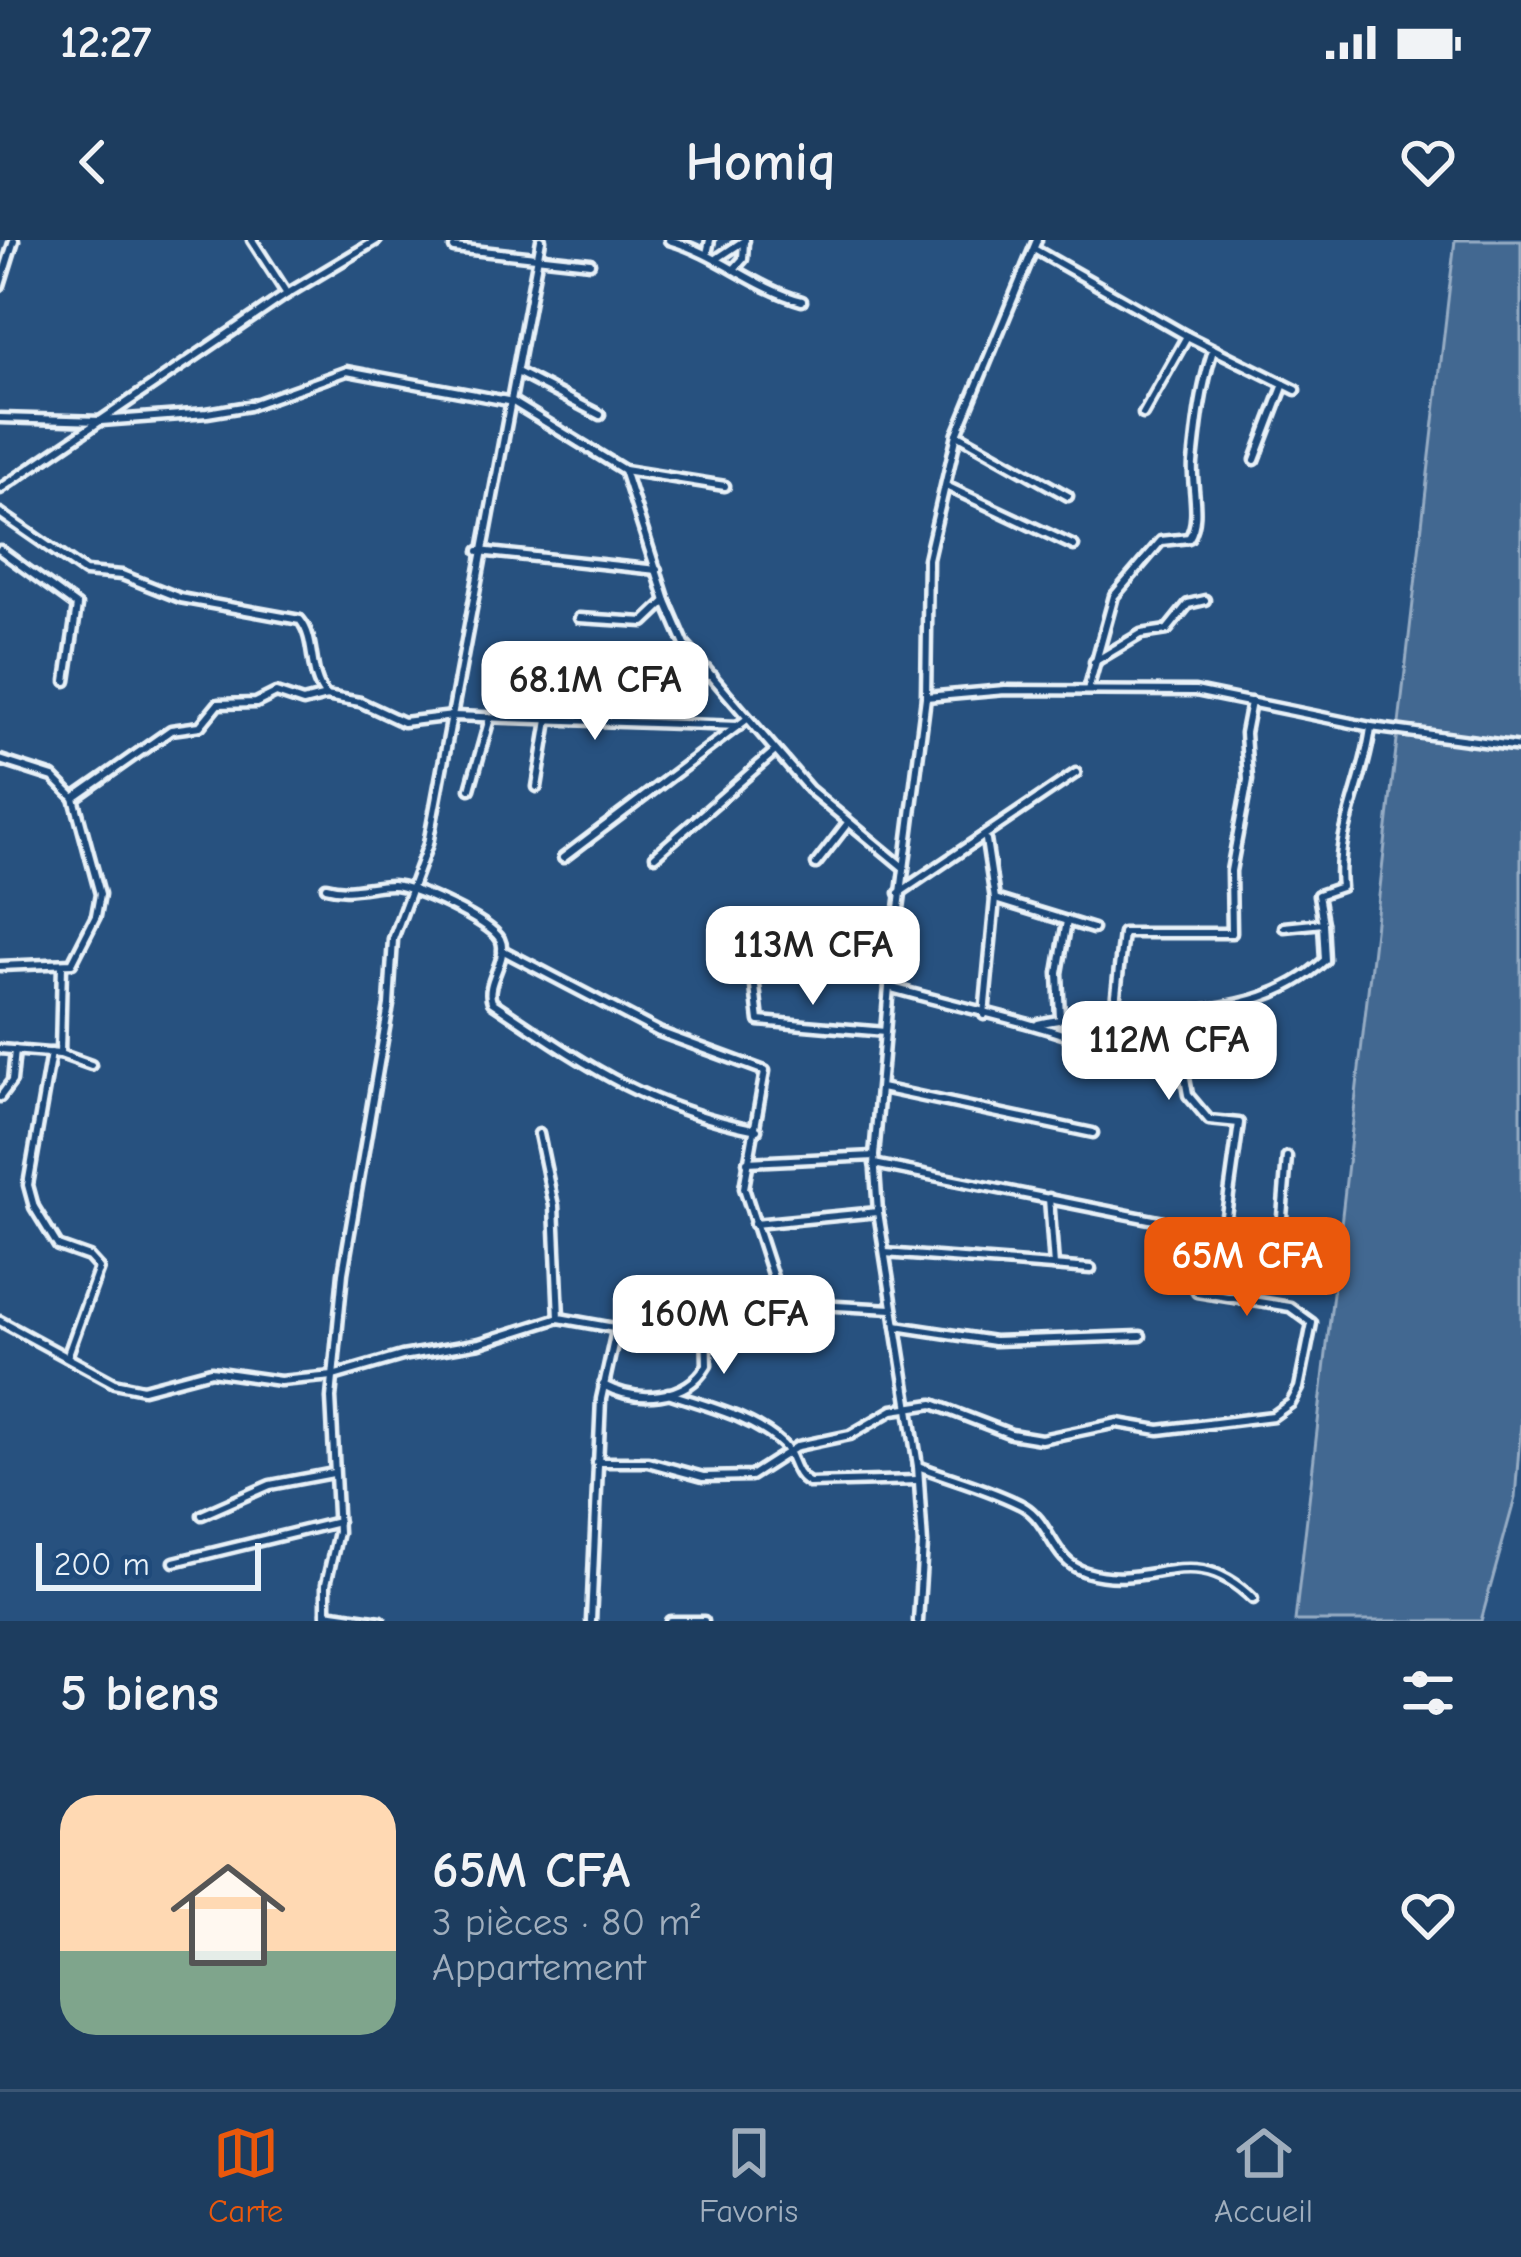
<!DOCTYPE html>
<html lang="fr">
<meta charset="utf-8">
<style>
:root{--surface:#1d3d5f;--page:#2a4868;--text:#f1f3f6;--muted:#a0aebd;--line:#3b5674;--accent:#ea580c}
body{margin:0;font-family:"Comic Neue",sans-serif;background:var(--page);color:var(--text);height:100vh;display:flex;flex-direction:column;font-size:45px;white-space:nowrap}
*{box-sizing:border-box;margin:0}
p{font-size:39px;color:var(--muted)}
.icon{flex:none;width:66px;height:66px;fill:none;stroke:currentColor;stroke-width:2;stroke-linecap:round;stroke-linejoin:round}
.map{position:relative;height:1381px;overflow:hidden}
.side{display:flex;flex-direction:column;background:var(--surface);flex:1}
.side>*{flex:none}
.scale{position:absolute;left:36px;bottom:30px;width:225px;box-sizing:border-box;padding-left:12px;border:6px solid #e8f1f8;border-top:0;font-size:33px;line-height:42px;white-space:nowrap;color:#e8f1f8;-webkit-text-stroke:9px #1f4a7a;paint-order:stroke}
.price{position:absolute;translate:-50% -102px;padding:0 27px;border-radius:24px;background:#fff;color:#222;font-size:39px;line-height:78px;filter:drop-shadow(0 3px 6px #0008)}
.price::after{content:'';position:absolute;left:50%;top:72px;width:36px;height:27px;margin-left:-18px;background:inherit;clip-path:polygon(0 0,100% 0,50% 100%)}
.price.selected{background:var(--accent);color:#fff}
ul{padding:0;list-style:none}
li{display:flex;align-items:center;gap:36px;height:300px;padding:0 60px}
li span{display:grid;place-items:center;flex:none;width:336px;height:240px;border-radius:36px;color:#555}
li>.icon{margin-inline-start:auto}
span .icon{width:144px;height:144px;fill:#fffc;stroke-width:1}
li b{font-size:51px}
h2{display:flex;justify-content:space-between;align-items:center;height:144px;padding:0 60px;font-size:51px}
.status{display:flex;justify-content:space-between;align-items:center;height:84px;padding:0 60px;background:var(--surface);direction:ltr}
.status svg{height:33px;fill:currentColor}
header{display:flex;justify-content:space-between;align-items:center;height:156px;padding:0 60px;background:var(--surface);font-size:54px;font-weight:700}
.menu{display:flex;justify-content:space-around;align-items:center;height:168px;border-top:3px solid var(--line);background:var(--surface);font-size:33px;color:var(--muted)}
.menu a{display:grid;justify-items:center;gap:6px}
.menu .selected{color:var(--accent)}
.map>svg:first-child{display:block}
.green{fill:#436891;stroke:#96acc4;stroke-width:3}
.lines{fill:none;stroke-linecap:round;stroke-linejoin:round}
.street-casing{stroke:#e8f1f8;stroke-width:15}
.street{stroke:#1f4a7a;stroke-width:6}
</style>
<div class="status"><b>12:27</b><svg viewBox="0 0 49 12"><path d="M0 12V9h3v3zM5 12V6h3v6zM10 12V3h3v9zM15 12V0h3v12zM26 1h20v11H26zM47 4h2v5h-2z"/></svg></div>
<header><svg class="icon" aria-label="back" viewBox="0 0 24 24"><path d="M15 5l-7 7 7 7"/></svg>Homiq<svg class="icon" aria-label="heart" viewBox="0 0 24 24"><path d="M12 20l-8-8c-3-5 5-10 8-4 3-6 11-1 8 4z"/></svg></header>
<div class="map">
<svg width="1521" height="1381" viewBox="0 0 1521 1381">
<rect width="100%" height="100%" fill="#27517f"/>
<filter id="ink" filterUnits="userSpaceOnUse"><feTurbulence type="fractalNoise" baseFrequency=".00833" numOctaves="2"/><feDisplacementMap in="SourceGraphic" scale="24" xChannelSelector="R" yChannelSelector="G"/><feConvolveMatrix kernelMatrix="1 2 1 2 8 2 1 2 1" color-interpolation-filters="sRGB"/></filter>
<g filter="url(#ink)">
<polygon class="green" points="1455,0 1521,0 1521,1182 1515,1258 1481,1381 1295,1381"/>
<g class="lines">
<g class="street-casing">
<g id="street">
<polyline points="252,0 287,54"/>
<path d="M 669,0 C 718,14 754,48 802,61"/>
<polyline points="454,8 590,23"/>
<polyline points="1034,9 1187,96 1296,150"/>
<polyline points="707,14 710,0"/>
<polyline points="718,18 745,0"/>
<polyline points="734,29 743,19 744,1"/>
<polyline points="0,45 14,0"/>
<polyline points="519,133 600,175"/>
<polyline points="1143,174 1187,96"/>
<polyline points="0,178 101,181 207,173 249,166 347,131 513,162 624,230 725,246"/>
<polyline points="957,194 1068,256"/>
<polyline points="1255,220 1284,144"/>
<polyline points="624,230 666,361 685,405 809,549 903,627"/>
<polyline points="946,246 1074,306"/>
<polyline points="0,249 287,54 377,0"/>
<path d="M 0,273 L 85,332 L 122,335 L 180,358 L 300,380 C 317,400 307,433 326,456"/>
<polyline points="0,310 77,366 66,441"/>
<polyline points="479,311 657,330"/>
<polyline points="579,378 644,382 666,361"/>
<polyline points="1094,422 1141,394 1167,390 1188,364 1205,360"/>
<polyline points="566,429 713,436"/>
<path d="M 1088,450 L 1114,356 L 1161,301 L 1189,298 C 1202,278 1191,246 1193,223 C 1197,184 1201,147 1213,110"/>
<polyline points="926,457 1005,450 1195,451 1371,487 1521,507"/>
<polyline points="0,520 53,537 74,558 100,654 96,676 72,723 0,726"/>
<polyline points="537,547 548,480"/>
<polyline points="470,549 490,478"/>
<polyline points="74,558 171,490 200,486 218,464 256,463 276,453 303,462 326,456 360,462 403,482 453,476 739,486"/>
<polyline points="655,616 774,512"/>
<polyline points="563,618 747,479"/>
<polyline points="816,624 847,584"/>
<path d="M 326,647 C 351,654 368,645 392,645 C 412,645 490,681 500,699 C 510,719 484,742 492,762 C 586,825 643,867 757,890"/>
<polyline points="899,653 1076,533"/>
<polyline points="995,659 1093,689"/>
<path d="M 1284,687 L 1323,683 L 1318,655 L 1341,647 C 1335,590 1365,542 1371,487"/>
<polyline points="502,710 659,792 765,831 744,948 781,1062"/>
<polyline points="753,729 759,781 885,792"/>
<path d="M 889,747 C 957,767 1028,780 1094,805"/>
<polyline points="1114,772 1123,693 1232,693 1231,631 1248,540 1245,493 1251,462"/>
<polyline points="1160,772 1178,798 1188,855 1209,880 1239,883 1224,990"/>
<polyline points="984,775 995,659 986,600"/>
<polyline points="1060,779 1058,733 1067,681"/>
<path d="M 1038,784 C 1135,762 1247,792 1325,720 L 1323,683"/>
<polyline points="0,809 60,814 91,825"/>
<polyline points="51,813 28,945 34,967 58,1006 89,1017 99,1028 67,1117"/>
<polyline points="60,814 62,724"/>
<polyline points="881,848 1093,893"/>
<polyline points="0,857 12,841 15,810"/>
<polyline points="539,894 554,966 559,1078"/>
<polyline points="747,922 874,916"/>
<polyline points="874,924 1329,1015"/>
<polyline points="1049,958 1054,1026"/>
<polyline points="754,984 878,972"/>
<polyline points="1280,1001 1287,917"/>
<polyline points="885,1013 1091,1029"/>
<polyline points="0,1081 114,1143 143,1149 211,1131 280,1141 333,1136 402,1116 480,1103 559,1078 636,1092 781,1063 892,1069"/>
<polyline points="896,1086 994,1101 1141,1096"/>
<path d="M 603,1145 C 637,1163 686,1161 707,1125 L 706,1079"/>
<path d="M 668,1153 C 705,1166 754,1177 783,1205 C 795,1217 792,1234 809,1243 L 918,1240"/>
<polyline points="597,1222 648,1222 703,1237 751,1236 798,1206 850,1195 893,1170 933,1164 1011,1194 1041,1199 1118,1183 1159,1190 1273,1176 1291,1163 1299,1148 1312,1083 1290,1067 1197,1052 1207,987"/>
<path d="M 918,1226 C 952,1239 991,1249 1023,1266 C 1051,1282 1052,1322 1086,1332 C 1153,1352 1192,1298 1253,1359"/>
<polyline points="202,1275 270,1245 333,1233"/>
<polyline points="174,1322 338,1282"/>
<polyline points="326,1373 381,1381"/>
<polyline points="326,1381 326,1344 338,1292 331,1158 343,1033 389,765 393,699 428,604 541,0"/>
<polyline points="591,1381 601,1159 616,1091"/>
<polyline points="670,1381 704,1381"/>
<polyline points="918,1381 923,1304 918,1226 878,972 874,916 889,747 926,457 928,319 957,194 1037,0"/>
</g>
</g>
<use href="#street" class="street"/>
</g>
</g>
</svg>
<div class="scale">200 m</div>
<b class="price" style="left:595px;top:503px">68.1M CFA</b>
<b class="price" style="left:813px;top:768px">113M CFA</b>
<b class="price" style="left:1169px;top:863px">112M CFA</b>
<b class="price selected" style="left:1247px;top:1079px">65M CFA</b>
<b class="price" style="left:724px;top:1137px">160M CFA</b>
</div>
<section class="side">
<h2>5 biens<svg class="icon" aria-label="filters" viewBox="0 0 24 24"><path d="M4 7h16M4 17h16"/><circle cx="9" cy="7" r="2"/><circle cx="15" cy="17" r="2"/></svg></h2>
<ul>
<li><span style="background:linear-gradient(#ffd9b3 65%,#7fa58c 0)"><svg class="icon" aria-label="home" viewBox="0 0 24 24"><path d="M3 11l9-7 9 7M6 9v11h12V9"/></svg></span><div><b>65M CFA</b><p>3 pièces · 80 m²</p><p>Appartement</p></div><svg class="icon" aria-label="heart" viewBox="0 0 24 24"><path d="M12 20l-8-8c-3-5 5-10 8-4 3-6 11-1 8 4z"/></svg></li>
</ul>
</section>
<nav class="menu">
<a class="selected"><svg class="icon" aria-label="map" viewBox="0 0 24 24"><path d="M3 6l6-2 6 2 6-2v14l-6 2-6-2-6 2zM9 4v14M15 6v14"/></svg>Carte</a>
<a><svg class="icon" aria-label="saved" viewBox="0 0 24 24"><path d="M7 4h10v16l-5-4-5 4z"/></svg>Favoris</a>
<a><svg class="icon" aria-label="home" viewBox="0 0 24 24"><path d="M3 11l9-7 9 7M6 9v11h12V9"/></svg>Accueil</a>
</nav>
